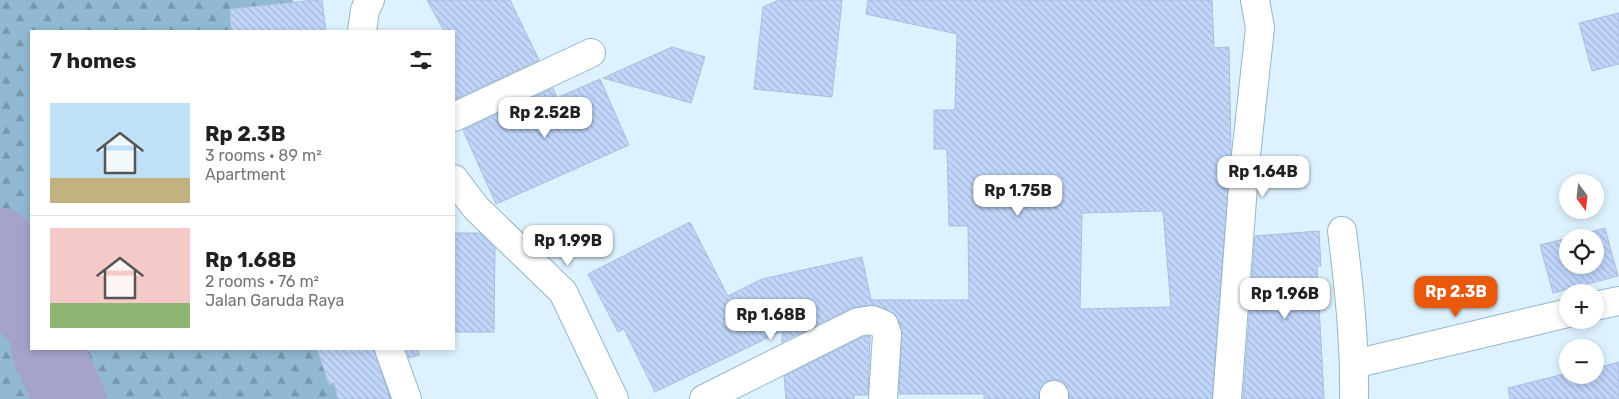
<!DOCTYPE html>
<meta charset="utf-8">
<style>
:root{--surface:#fff;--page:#f2f2f2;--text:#202124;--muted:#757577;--line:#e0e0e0;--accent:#ea580c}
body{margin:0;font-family:Rubik,sans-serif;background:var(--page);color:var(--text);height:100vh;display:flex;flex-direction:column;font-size:19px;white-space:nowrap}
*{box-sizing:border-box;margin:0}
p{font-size:16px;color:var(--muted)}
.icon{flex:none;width:28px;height:28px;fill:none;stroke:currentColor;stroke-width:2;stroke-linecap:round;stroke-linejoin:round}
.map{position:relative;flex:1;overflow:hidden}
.side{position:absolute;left:30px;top:30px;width:425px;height:320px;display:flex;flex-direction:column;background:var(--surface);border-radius:0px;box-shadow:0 2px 8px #0003}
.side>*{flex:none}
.needle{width:32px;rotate:165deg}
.buttons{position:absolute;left:1559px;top:174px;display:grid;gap:10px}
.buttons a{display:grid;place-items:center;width:45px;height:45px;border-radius:50%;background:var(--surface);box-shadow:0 2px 8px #0003;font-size:25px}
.price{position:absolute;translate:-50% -42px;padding:0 11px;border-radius:10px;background:#fff;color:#222;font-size:16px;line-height:32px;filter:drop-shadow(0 1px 2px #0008)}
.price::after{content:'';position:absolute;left:50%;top:30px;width:15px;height:11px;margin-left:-8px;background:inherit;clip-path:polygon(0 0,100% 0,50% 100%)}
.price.active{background:var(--accent);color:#fff}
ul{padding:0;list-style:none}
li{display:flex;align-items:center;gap:15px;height:125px;padding:0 20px}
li+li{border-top:1px solid var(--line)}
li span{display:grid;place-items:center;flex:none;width:140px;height:100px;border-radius:0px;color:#555}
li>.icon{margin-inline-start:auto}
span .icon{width:60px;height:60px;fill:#fffc;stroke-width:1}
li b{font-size:21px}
h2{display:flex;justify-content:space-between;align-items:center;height:60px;padding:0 20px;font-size:21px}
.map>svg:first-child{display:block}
.forest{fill:url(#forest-firs)}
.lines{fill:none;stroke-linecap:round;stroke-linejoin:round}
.river{stroke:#a5a3ca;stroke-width:72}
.building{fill:url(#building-back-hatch);stroke:#acbddb;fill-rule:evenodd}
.street-casing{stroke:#94b6ca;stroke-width:30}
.street{stroke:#fff;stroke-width:28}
</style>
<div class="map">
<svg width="1619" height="399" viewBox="0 0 1619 399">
<defs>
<pattern id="forest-firs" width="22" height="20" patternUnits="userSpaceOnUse" patternTransform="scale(1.25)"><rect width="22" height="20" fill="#91bad2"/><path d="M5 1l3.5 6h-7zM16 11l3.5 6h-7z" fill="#7798ac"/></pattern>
<pattern id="building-back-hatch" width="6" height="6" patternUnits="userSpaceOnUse" patternTransform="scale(1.25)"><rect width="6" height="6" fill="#c0d6fa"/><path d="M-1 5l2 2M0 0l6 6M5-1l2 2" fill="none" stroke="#a5b8d8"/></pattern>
</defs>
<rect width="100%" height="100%" fill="#ddf2fe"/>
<polygon class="forest" points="0,0 293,0 302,31 31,31 31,349 387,349 400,399 0,399"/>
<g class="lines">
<g class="river">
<polyline points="0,244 31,313"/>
<polyline points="47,349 70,399"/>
</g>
</g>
<g class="building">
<polygon points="314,0 322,0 326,31 231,31 230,9"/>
<polygon points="427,0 510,0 539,60 454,100 454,31 444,31"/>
<polygon points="779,0 842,0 832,97 754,89 763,7"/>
<path d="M 868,0 L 1212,0 L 1214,48 L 1229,47 L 1231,151 L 1212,399 L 1070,399 L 1067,387 L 1061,381 L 1054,379 L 1047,381 L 1041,387 L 1038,399 L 984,399 L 984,394 L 899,394 L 902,329 L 895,314 L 878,306 L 870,305 L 851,308 L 782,342 L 782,331 L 655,392 L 624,329 L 618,332 L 588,274 L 690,222 L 728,296 L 762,279 L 862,257 L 871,300 L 969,300 L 968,226 L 949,226 L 947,149 L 934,149 L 934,110 L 955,110 L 957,34 L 866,14 ZM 1163,211 L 1171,307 L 1080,309 L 1082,213 Z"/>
<polygon points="1619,13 1619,64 1592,71 1579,23"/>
<polygon points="672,47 705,57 691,103 603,78"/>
<polygon points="600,79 629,145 496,204 463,130 553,88 557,98"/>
<polygon points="1605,228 1618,276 1553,293 1540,245 1568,238 1568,265 1595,265 1595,238 1569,238"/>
<polygon points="1319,231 1321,266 1317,266 1324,399 1243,399 1255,236"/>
<polygon points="454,233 480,233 495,248 494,332 454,332"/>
<polygon points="870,336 868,395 854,395 854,399 786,399 784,376 863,337"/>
<polygon points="317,349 374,349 390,399 338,399 334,383 329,385"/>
<polygon points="406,349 418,349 419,355 409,358"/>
<polygon points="1619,362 1619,399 1510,399 1508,388 1568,373 1568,375 1595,375 1595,365 1597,365 1597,368"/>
</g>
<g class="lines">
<g class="street-casing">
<g id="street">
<polyline points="362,31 365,10 370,0"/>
<polyline points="454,117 591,53"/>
<polyline points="454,179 476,208 563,292 614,399"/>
<path d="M 1342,231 C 1349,287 1355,343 1354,399"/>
<polyline points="1595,306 1619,301"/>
<polyline points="389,349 407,399"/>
<polyline points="1354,364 1568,313"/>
<polyline points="704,399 858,322 872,320 884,325 887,334 883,399"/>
<polyline points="1054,399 1054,395"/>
<polyline points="1227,399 1244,173 1260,28 1255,0"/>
</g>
</g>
<use href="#street" class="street"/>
</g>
</svg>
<div class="buttons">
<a><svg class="needle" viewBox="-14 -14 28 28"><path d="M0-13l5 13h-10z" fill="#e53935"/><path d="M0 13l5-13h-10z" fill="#757577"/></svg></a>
<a><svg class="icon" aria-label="locate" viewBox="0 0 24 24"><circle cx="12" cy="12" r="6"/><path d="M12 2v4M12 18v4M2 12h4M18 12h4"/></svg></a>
<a>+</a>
<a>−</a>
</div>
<b class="price" style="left:545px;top:139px">Rp 2.52B</b>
<b class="price" style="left:1263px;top:198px">Rp 1.64B</b>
<b class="price" style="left:1018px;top:217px">Rp 1.75B</b>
<b class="price" style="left:568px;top:267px">Rp 1.99B</b>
<b class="price active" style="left:1456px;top:318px">Rp 2.3B</b>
<b class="price" style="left:1285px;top:320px">Rp 1.96B</b>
<b class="price" style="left:771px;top:341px">Rp 1.68B</b>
<section class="side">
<h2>7 homes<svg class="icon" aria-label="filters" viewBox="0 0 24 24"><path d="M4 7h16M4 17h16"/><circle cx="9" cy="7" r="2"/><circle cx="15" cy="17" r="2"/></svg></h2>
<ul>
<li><span style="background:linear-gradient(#bfe0f5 75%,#c2b280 0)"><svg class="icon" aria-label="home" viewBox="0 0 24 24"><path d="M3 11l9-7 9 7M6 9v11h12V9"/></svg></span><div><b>Rp 2.3B</b><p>3 rooms · 89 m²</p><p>Apartment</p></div></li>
<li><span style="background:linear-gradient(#f6c9c9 75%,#8fb573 0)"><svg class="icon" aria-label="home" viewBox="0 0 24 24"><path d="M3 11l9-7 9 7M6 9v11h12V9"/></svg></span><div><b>Rp 1.68B</b><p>2 rooms · 76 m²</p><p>Jalan Garuda Raya</p></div></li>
</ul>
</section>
</div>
